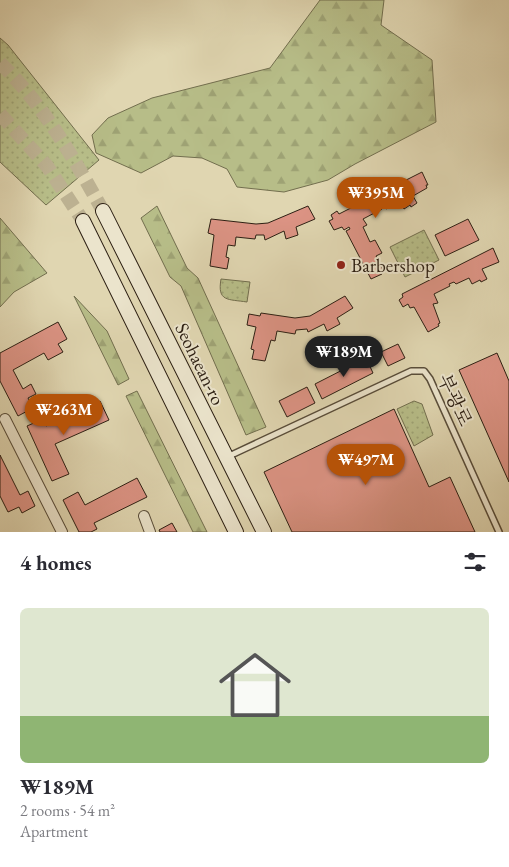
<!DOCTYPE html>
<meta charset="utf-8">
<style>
:root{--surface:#fff;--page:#f7f7f7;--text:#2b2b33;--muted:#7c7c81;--line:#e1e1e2;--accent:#b45309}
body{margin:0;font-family:"EB Garamond","Noto Serif KR",serif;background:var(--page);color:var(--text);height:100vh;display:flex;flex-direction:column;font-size:19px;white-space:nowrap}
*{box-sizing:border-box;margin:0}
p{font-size:16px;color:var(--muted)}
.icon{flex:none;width:28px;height:28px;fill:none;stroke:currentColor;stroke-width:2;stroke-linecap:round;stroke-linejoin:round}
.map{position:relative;height:532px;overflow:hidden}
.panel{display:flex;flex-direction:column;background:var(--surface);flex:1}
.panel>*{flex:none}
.price{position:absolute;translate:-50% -42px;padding:0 11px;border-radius:18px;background:var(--accent);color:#fff;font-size:16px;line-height:32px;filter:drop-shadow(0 1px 2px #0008)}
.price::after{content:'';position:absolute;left:50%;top:30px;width:15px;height:11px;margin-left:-8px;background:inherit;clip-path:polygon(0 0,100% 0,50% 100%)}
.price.on{background:#222;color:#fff}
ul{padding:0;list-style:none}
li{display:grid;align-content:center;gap:10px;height:265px;padding:0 20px}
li+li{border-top:1px solid var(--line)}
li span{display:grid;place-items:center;height:155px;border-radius:8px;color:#555}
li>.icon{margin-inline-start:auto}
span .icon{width:90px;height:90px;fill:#fffc;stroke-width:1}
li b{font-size:21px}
h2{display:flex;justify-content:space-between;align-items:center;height:60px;padding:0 20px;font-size:21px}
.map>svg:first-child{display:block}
.forest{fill:url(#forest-firs);stroke:#726e4e}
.park{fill:url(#park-dots);stroke:#726e4e}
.building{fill:#dd9485;stroke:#2c1f13}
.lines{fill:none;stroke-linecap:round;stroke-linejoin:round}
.secondary-tunnel{stroke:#bcb191;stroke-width:14;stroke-dasharray:14 7;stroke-linecap:butt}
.lane-casing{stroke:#594d3a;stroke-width:8}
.street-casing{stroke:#594d3a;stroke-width:12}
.secondary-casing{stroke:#2c1f13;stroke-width:16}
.lane{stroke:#ebe4cc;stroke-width:5}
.street{stroke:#ebe4cc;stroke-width:10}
.secondary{stroke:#ebe4cc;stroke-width:14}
.poi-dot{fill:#8f2418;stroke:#ebe4cc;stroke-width:2}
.labels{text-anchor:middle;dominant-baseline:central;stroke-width:4;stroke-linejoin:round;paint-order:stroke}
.poi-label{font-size:19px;fill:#2c1f13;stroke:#ebe4cc;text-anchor:start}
.street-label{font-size:19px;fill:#2c1f13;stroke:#ebe4cc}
</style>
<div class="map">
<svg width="509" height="532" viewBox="0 0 509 532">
<defs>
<pattern id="forest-firs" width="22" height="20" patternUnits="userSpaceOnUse" patternTransform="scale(1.25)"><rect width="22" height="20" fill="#b7bd88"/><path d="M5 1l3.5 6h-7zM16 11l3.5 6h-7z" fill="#9ea274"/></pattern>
<pattern id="park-dots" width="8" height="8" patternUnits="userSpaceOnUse" patternTransform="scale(1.25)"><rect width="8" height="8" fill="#b7bd88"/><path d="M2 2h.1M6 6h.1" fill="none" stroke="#9ea274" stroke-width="1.8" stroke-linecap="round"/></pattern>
</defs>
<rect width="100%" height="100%" fill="#e0d6b1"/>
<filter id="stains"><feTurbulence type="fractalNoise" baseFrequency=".004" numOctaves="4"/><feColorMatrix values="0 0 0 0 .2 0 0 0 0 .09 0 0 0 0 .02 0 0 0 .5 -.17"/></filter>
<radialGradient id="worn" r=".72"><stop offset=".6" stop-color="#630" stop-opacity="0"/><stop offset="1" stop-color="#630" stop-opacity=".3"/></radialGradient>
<g class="forest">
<polygon points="320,0 384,0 381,25 432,60 436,122 355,164 328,180 284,192 237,187 227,169 202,158 173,156 141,173 96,153 92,135 108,118 152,98 270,68"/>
<polygon points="157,206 187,268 198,278 266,427 246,435 181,286 170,277 141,218"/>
<polygon points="0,218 47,273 14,292 0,307"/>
<polygon points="74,296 107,331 129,379 118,385"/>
<polygon points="137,391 207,532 193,532 126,396"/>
</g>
<g class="park">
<polygon points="0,38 8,45 99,160 46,205 0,162"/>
<polygon points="424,230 439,260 405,277 390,247"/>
<path d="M 221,279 L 250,282 L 247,302 C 228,299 217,302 221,279 Z"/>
<polygon points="414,401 422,404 433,435 414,446 397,409"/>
</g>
<g class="building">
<polygon points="422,172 428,185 426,185 427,188 413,196 417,203 411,207 410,205 404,209 400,202 386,209 384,205 381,207 382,209 363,219 367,225 363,227 370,242 375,240 382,253 376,256 383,270 381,272 382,274 371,279 346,231 350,229 349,227 344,230 342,227 334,230 329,221 333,219 331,215 337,211 339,214"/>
<polygon points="308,206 315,219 296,227 298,235 286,239 284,231 265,240 264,235 256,235 255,239 236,237 235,246 228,245 226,257 229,258 227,269 210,266 214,235 208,233 211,219 256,224 268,223"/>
<polygon points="468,219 479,240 445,256 435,235"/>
<polygon points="493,248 499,262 482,269 487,279 481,282 480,280 472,284 469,278 456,284 454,282 449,284 450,286 434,294 438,303 433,304 440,323 438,324 439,326 428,332 414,307 410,308 408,304 403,307 399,300 403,297 402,294"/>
<polygon points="345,296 353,308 337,318 340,324 327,331 324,324 308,332 307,329 296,330 295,334 277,331 275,341 271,340 265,361 252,359 254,350 251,349 256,327 247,325 249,314 260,316 261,313 295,318 310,316"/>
<polygon points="58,322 67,339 58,344 63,352 48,360 44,353 13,370 23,389 31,384 36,394 28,398 33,408 18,416 0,381 0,353"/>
<polygon points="398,344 405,358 388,366 381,352"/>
<polygon points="497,353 509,381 509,482 459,370"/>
<polygon points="366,358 373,373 322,399 315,384"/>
<polygon points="307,387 315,403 287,417 279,401"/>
<polygon points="100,401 109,420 55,444 69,474 52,481 27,426 43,419 46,426"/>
<polygon points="394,409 429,487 450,477 475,532 292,532 264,472"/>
<polygon points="0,455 20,495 28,491 35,506 22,513 19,507 8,512 0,496"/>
<polygon points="137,478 147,497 94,523 97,529 91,532 79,532 63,500 78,492 85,505"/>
<polygon points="172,523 177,532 160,532 159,530"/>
</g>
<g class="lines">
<g class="secondary-tunnel">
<path d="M 0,63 C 44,105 74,159 103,211"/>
<polyline points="0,114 47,166 83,221"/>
</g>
<g class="lane-casing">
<polyline id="lane" points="227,457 411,371 424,371 430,379 499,532"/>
</g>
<g class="street-casing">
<g id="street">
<polyline points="5,419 62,532"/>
<polyline points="144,516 150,532"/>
</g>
</g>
<g class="secondary-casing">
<g id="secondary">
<polyline points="103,211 264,532"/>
<polyline points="83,221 236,532"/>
</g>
</g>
<use href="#lane" class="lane"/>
<use href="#street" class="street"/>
<use href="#secondary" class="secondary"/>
</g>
<circle class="poi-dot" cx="341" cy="265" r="5"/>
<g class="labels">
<g class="poi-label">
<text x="351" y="265">Barbershop</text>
</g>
<g class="street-label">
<text transform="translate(200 364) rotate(64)">Seohaean-ro</text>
<text transform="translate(455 400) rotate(65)">부광로</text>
</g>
</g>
<rect width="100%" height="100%" filter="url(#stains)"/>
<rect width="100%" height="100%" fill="url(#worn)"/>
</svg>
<b class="price" style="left:376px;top:219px">₩395M</b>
<b class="price on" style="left:344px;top:378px">₩189M</b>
<b class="price" style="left:64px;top:436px">₩263M</b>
<b class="price" style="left:366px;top:486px">₩497M</b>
</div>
<section class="panel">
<h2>4 homes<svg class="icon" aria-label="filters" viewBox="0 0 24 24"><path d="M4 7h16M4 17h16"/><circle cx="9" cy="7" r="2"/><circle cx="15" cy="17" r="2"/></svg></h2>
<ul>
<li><span style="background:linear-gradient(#dfe7d0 70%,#8fb573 0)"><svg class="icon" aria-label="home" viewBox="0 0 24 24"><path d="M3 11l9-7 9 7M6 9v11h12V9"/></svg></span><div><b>₩189M</b><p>2 rooms · 54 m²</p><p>Apartment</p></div></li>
</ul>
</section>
